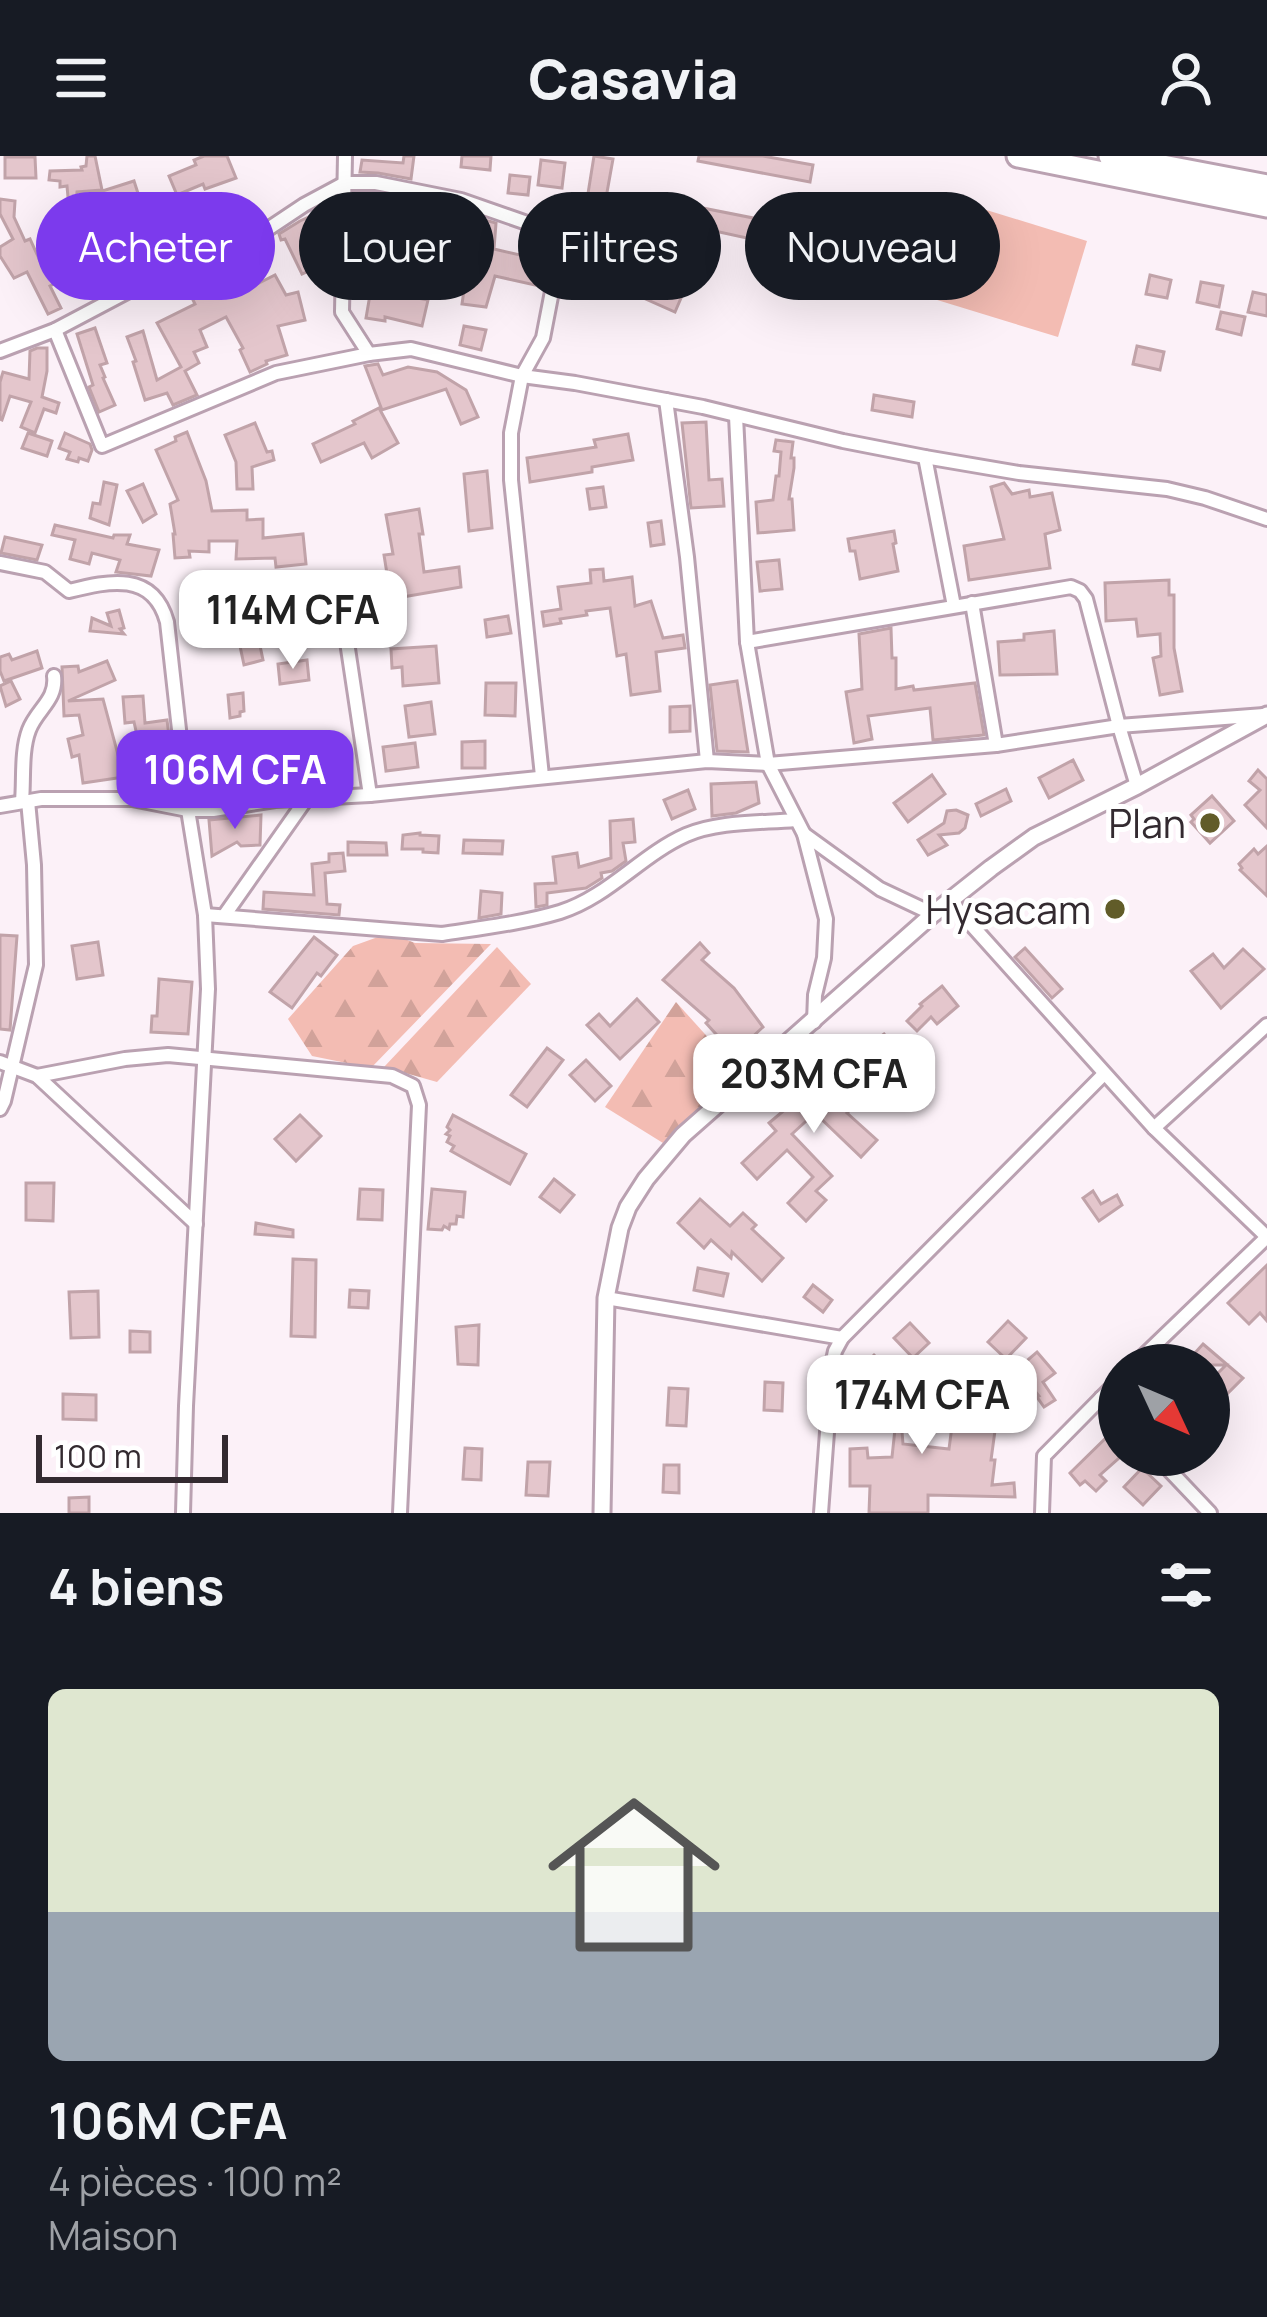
<!DOCTYPE html>
<html lang="fr">
<meta charset="utf-8">
<style>
:root{--surface:#171b24;--page:#20242c;--text:#f1f3f6;--muted:#9ea1a6;--accent:#7c3aed}
body{margin:0;font-family:Manrope,sans-serif;background:var(--page);color:var(--text);height:100vh;display:flex;flex-direction:column;font-size:45px;white-space:nowrap}
*{box-sizing:border-box;margin:0}
p{font-size:39px;color:var(--muted)}
.icon{flex:none;width:66px;height:66px;fill:none;stroke:currentColor;stroke-width:2;stroke-linecap:round;stroke-linejoin:round}
.map{position:relative;height:1357px;overflow:hidden}
.side{display:flex;flex-direction:column;background:var(--surface);flex:1}
.side>*{flex:none}
.top-card{position:absolute;left:36px;top:36px;width:1197px;height:108px;display:flex;gap:24px}
.needle{width:78px;rotate:134deg}
.controls{position:absolute;left:1098px;top:1188px;display:grid;gap:24px}
.controls a{display:grid;place-items:center;width:132px;height:132px;border-radius:50%;background:var(--surface);box-shadow:0 12px 48px #0002;font-size:60px}
.scale{position:absolute;left:36px;bottom:30px;width:192px;box-sizing:border-box;padding-left:12px;border:6px solid #332a30;border-top:0;font-size:33px;line-height:42px;white-space:nowrap;color:#332a30;-webkit-text-stroke:9px #fff;paint-order:stroke}
.price{position:absolute;translate:-50% -102px;padding:0 27px;border-radius:24px;background:#fff;color:#222;font-size:39px;line-height:78px;filter:drop-shadow(0 3px 6px #0008)}
.price::after{content:'';position:absolute;left:50%;top:72px;width:36px;height:27px;margin-left:-18px;background:inherit;clip-path:polygon(0 0,100% 0,50% 100%)}
.price.on{background:var(--accent);color:#fff}
ul{padding:0;list-style:none}
li{display:grid;align-content:center;gap:24px;height:636px;padding:0 48px}
li span{display:grid;place-items:center;height:372px;border-radius:18px;color:#555}
li>.icon{margin-inline-start:auto}
span .icon{width:216px;height:216px;fill:#fffc;stroke-width:1}
li b{font-size:51px}
h2{display:flex;justify-content:space-between;align-items:center;height:144px;padding:0 48px;font-size:51px}
.tag{padding:0 42px;border-radius:54px;background:var(--surface);box-shadow:0 12px 48px #0002;font-size:42px;line-height:108px}
.tag.on{background:var(--accent);color:#fff}
header{display:flex;justify-content:space-between;align-items:center;height:156px;padding:0 48px;background:var(--surface);font-size:54px;font-weight:800}
.map>svg:first-child{display:block}
.forest{fill:url(#forest-firs)}
.park{fill:#f3bcb3}
.building{fill:#e4c6cc;stroke:#c1a3a9;stroke-width:3}
.lines{fill:none;stroke-linecap:round;stroke-linejoin:round}
.minor-casing{stroke:#baa1b1;stroke-width:18}
.tertiary-casing{stroke:#baa1b1;stroke-width:21}
.primary-casing{stroke:#baa1b1;stroke-width:27}
.minor{stroke:#fff;stroke-width:12}
.tertiary{stroke:#fff;stroke-width:15}
.primary{stroke:#fff;stroke-width:21}
.poi-dot{fill:#615c29;stroke:#fff;stroke-width:4.5}
.labels{text-anchor:middle;dominant-baseline:central;stroke-width:10;stroke-linejoin:round;paint-order:stroke}
.poi-label{font-size:39px;fill:#332a30;stroke:#fff;text-anchor:end}
</style>
<header><svg class="icon" aria-label="menu" viewBox="0 0 24 24"><path d="M4 6h16M4 12h16M4 18h16"/></svg>Casavia<svg class="icon" aria-label="person" viewBox="0 0 24 24"><circle cx="12" cy="8" r="4"/><path d="M4 21q1-7 8-7t8 7"/></svg></header>
<div class="map">
<svg width="1267" height="1357" viewBox="0 0 1267 1357">
<defs>
<pattern id="forest-firs" width="22" height="20" patternUnits="userSpaceOnUse" patternTransform="scale(3)"><rect width="22" height="20" fill="#f3bcb3"/><path d="M5 1l3.5 6h-7zM16 11l3.5 6h-7z" fill="#d1a29a"/></pattern>
</defs>
<rect width="100%" height="100%" fill="#fcf1f8"/>
<g class="forest">
<polygon points="389,777 415,787 491,788 371,912 312,900 288,863 353,790"/>
<polygon points="497,791 531,828 437,926 384,911"/>
<polygon points="676,846 741,918 663,987 605,951"/>
</g>
<polygon class="park" points="928,36 1087,85 1058,181 898,132"/>
<g class="building">
<polygon points="87,0 95,0 102,34 77,36 74,62 100,56 96,37 134,25 146,62 125,68 130,83 120,86 123,99 88,109 94,126 77,133 72,120 50,130 61,152 48,158 27,116 14,122 0,100 0,91 13,83 0,58 0,43 15,45 14,61 25,85 30,83 46,118 50,59 58,59 59,51 69,52 67,30 60,31 60,25 49,24 50,15 82,14 81,11 86,10"/>
<polygon points="204,0 227,0 236,22 205,33 203,28 177,39 169,20 196,9 194,4"/>
<polygon points="404,0 414,0 411,23 378,17 360,16 362,4 403,7"/>
<polygon points="462,0 491,0 490,14 461,11"/>
<polygon points="594,0 613,3 604,53 586,50"/>
<polygon points="699,0 763,0 813,9 810,26 698,5"/>
<polygon points="5,1 35,1 36,22 5,22"/>
<polygon points="541,4 565,7 562,32 538,29"/>
<polygon points="510,19 530,21 528,39 508,37"/>
<polygon points="632,38 819,75 824,47 868,55 862,87 824,80 820,98 628,56"/>
<polygon points="211,49 226,81 216,85 201,53"/>
<polygon points="453,55 496,67 494,93 542,104 535,129 495,120 486,151 462,148 466,121 450,119 450,112 397,109 404,60 423,63 419,89 447,92"/>
<polygon points="320,56 324,66 305,74 322,109 302,118 285,83 281,84 279,78 300,65"/>
<polygon points="242,97 257,128 275,119 286,139 298,136 305,164 278,170 287,199 266,205 267,208 250,216 240,194 243,192 226,161 200,174 207,191 194,196 199,207 185,215 197,239 173,249 167,237 145,244 133,206 136,205 127,181 143,175 157,224 181,211 157,167 195,148 182,121"/>
<polygon points="621,108 684,135 675,156 612,128"/>
<polygon points="1150,119 1171,124 1167,142 1146,138"/>
<polygon points="1201,126 1223,130 1219,151 1197,146"/>
<polygon points="371,133 428,144 422,170 385,161 385,165 366,162"/>
<polygon points="1253,136 1267,139 1267,160 1248,156"/>
<polygon points="1221,156 1245,161 1241,179 1217,173"/>
<polygon points="464,170 486,174 481,194 460,189"/>
<polygon points="95,172 107,207 100,209 105,221 103,222 115,249 99,256 89,231 93,229 77,178"/>
<polygon points="1137,190 1164,196 1160,214 1133,208"/>
<polygon points="37,192 47,192 47,215 42,241 59,247 56,257 44,253 35,277 21,271 31,246 10,240 2,264 0,263 0,226 3,216 29,223 30,195"/>
<polygon points="378,208 383,219 408,211 437,216 466,234 478,261 461,268 446,233 382,254 365,210"/>
<polygon points="874,239 914,246 912,261 872,254"/>
<polygon points="379,252 398,287 372,302 364,287 321,306 313,288 355,268 353,265"/>
<polygon points="706,266 709,324 722,323 724,350 691,352 682,267"/>
<polygon points="255,267 267,296 272,295 274,304 252,311 253,333 237,333 236,306 225,279"/>
<polygon points="187,276 206,325 212,355 247,354 247,364 263,363 263,382 303,378 306,408 276,411 275,402 236,403 237,385 209,385 209,396 189,395 190,401 175,402 173,378 175,378 170,348 178,344 156,294 176,285 175,281"/>
<polygon points="28,277 52,285 47,300 22,292"/>
<polygon points="65,277 90,288 92,294 88,305 79,302 78,306 67,303 70,296 59,292"/>
<polygon points="628,278 633,304 592,311 592,316 530,326 527,302 596,291 594,284"/>
<polygon points="776,284 793,286 791,302 794,302 794,312 789,343 792,343 794,374 758,377 756,346 773,344 776,320 779,320 781,296 774,295"/>
<polygon points="487,315 492,372 469,375 464,318"/>
<polygon points="104,326 117,329 109,369 90,362 93,347 100,348"/>
<polygon points="1004,327 1012,338 1029,334 1030,341 1052,337 1060,374 1045,378 1050,412 969,424 964,390 1004,383 991,331"/>
<polygon points="143,328 156,358 143,366 127,335"/>
<polygon points="603,331 606,351 590,353 587,333"/>
<polygon points="419,353 423,378 419,378 424,416 459,411 461,431 391,443 384,399 393,398 386,359"/>
<polygon points="661,365 664,388 651,390 648,367"/>
<polygon points="55,369 113,382 114,379 130,379 127,388 159,394 151,420 116,416 120,404 92,397 89,408 70,403 75,384 52,379"/>
<polygon points="894,375 896,387 893,388 898,415 860,423 855,395 850,395 848,383"/>
<polygon points="5,381 42,389 37,404 1,397"/>
<polygon points="779,404 782,433 760,435 757,406"/>
<polygon points="603,413 604,425 632,421 635,450 651,445 663,482 683,479 685,492 656,496 660,535 631,539 626,498 617,500 610,452 586,455 587,459 560,463 561,467 544,470 542,456 561,453 558,431 591,427 590,414"/>
<polygon points="251,418 295,428 290,446 269,439 266,465 251,463 254,435 248,434"/>
<polygon points="1169,424 1169,439 1174,439 1174,492 1182,535 1160,539 1153,502 1161,500 1160,478 1138,480 1136,463 1106,465 1105,427"/>
<polygon points="119,454 124,472 120,473 124,478 90,475 92,462 111,470 107,457"/>
<polygon points="508,460 511,477 487,481 485,464"/>
<polygon points="891,472 892,502 896,502 896,533 913,530 914,534 975,527 984,579 933,584 930,552 868,560 872,583 854,587 846,536 862,533 859,478"/>
<polygon points="1054,475 1057,518 1000,519 998,486 1024,484 1024,478"/>
<polygon points="259,485 263,504 244,509 240,490"/>
<polygon points="436,490 439,527 403,530 402,511 392,512 391,493"/>
<polygon points="37,495 42,512 4,525 0,515 0,501 9,498 12,504"/>
<polygon points="307,504 309,524 280,528 278,508"/>
<polygon points="107,505 115,524 68,545 103,543 124,621 83,627 79,599 72,601 68,583 83,579 79,559 64,560 62,511 78,510 79,516"/>
<polygon points="11,525 20,543 6,550 0,530"/>
<polygon points="737,525 748,596 717,595 710,529"/>
<polygon points="486,527 516,527 515,560 485,559"/>
<polygon points="243,537 244,555 240,556 240,560 230,562 228,539"/>
<polygon points="143,540 145,567 167,564 169,580 151,582 152,591 140,593 134,566 125,567 123,541"/>
<polygon points="431,546 435,578 409,581 405,550"/>
<polygon points="690,550 690,575 670,576 670,551"/>
<polygon points="485,585 485,612 462,612 462,586"/>
<polygon points="345,587 348,611 329,614 325,589"/>
<polygon points="415,587 418,611 386,615 383,591"/>
<polygon points="227,589 246,589 245,609 253,609 254,630 231,631 231,618 202,622 199,602 227,598"/>
<polygon points="165,601 167,629 150,631 147,603"/>
<polygon points="1073,604 1083,624 1049,642 1039,622"/>
<polygon points="1258,614 1267,623 1267,672 1245,649 1260,634 1249,625"/>
<polygon points="932,619 945,638 908,666 894,647"/>
<polygon points="756,626 759,647 736,657 712,660 711,628"/>
<polygon points="1006,633 1011,645 981,660 976,648"/>
<polygon points="688,634 695,653 672,663 664,644"/>
<polygon points="1212,640 1234,665 1210,687 1191,666 1194,663 1191,659"/>
<polygon points="956,654 968,659 965,672 959,677 939,679 947,689 928,699 918,684 944,667 947,655"/>
<polygon points="261,659 260,689 241,690 237,686 212,700 209,664"/>
<polygon points="633,663 635,686 623,687 626,705 612,715 601,717 602,722 586,732 547,737 547,749 536,751 535,728 556,727 553,701 577,697 579,711 611,702 610,665"/>
<polygon points="420,677 420,679 439,680 438,697 423,696 423,693 402,693 403,679"/>
<polygon points="464,684 503,685 502,698 463,697"/>
<polygon points="348,686 386,687 387,699 348,699"/>
<polygon points="1267,690 1267,740 1240,714 1242,712 1239,708 1254,693 1258,698"/>
<polygon points="343,697 345,715 325,717 327,748 340,749 339,759 263,753 264,736 314,739 312,708 329,706 329,698"/>
<polygon points="481,735 502,737 501,758 479,762"/>
<polygon points="0,779 17,780 10,874 0,873"/>
<polygon points="314,781 337,799 321,820 317,817 292,852 270,836"/>
<polygon points="98,786 103,819 77,823 72,790"/>
<polygon points="700,787 709,797 702,804 734,832 763,871 734,898 706,867 709,864 663,824"/>
<polygon points="1025,792 1062,833 1052,842 1015,801"/>
<polygon points="1243,793 1264,813 1221,852 1191,815 1213,798 1224,812"/>
<polygon points="159,823 192,826 188,878 151,876 152,860 157,860"/>
<polygon points="942,830 958,850 937,868 931,861 917,875 907,865 922,850 920,848"/>
<polygon points="637,843 659,866 620,903 587,869 599,858 610,870"/>
<polygon points="884,878 896,893 901,887 919,902 901,924 883,909 887,904 876,884"/>
<polygon points="547,892 563,904 527,951 511,939"/>
<polygon points="586,904 611,930 595,945 570,919"/>
<polygon points="838,910 865,939 847,957 877,984 861,1001 815,957 792,978 832,1020 816,1035 826,1044 806,1065 788,1047 813,1021 787,994 757,1023 742,1007 776,975 769,967 794,946 797,949"/>
<polygon points="300,959 321,980 296,1005 275,983"/>
<polygon points="453,959 526,998 510,1028 451,995 454,990 447,986 450,980 446,978 450,974 447,971"/>
<polygon points="554,1023 574,1039 560,1056 540,1041"/>
<polygon points="26,1027 54,1027 53,1065 26,1064"/>
<polygon points="360,1033 383,1034 382,1064 358,1063"/>
<polygon points="432,1033 465,1036 463,1061 457,1060 456,1068 450,1068 449,1073 444,1070 442,1074 428,1073"/>
<polygon points="1093,1035 1101,1048 1117,1039 1122,1049 1099,1065 1083,1042"/>
<polygon points="700,1043 730,1070 743,1057 756,1069 752,1073 783,1102 762,1125 732,1096 731,1102 711,1084 704,1092 678,1067"/>
<polygon points="256,1067 293,1074 293,1081 255,1078"/>
<polygon points="293,1103 316,1104 315,1181 291,1180"/>
<polygon points="1267,1109 1267,1165 1260,1157 1249,1168 1228,1147"/>
<polygon points="698,1112 728,1118 723,1140 694,1134"/>
<polygon points="813,1129 832,1144 823,1156 804,1141"/>
<polygon points="350,1134 369,1135 368,1152 349,1151"/>
<polygon points="98,1135 99,1181 71,1182 69,1136"/>
<polygon points="1008,1165 1026,1182 1006,1203 988,1186"/>
<polygon points="910,1167 929,1187 913,1202 894,1182"/>
<polygon points="479,1169 478,1209 458,1208 456,1171"/>
<polygon points="130,1175 150,1176 150,1196 130,1196"/>
<polygon points="1203,1188 1243,1222 1218,1247 1209,1237 1209,1226 1226,1209 1184,1209"/>
<polygon points="1037,1196 1055,1217 1043,1226 1055,1244 1044,1251 1037,1241 1039,1240 1017,1213"/>
<polygon points="874,1199 892,1217 877,1233 896,1251 900,1251 903,1288 949,1293 954,1255 997,1260 991,1304 995,1304 992,1329 1014,1327 1015,1341 928,1339 928,1357 869,1357 870,1330 850,1330 850,1293 867,1292 868,1302 892,1301 895,1273 888,1273 886,1244 864,1267 843,1246 869,1219 861,1212"/>
<polygon points="980,1210 989,1220 985,1224 993,1233 998,1229 1005,1235 982,1258 957,1233"/>
<polygon points="765,1226 783,1227 782,1255 764,1254"/>
<polygon points="669,1232 688,1233 686,1270 667,1269"/>
<polygon points="63,1238 96,1239 96,1264 63,1263"/>
<polygon points="1112,1276 1119,1284 1119,1302 1100,1319 1106,1325 1096,1335 1085,1325 1080,1329 1070,1317"/>
<polygon points="465,1292 482,1293 481,1324 463,1323"/>
<polygon points="528,1306 550,1306 548,1340 526,1339"/>
<polygon points="664,1309 679,1309 679,1337 663,1336"/>
<polygon points="1142,1312 1161,1330 1143,1349 1124,1331"/>
<polygon points="89,1341 89,1357 69,1357 69,1342"/>
</g>
<g class="lines">
<g class="minor-casing">
<g id="minor">
<polyline points="345,0 342,156 369,198"/>
<polyline points="55,174 102,290 276,217 369,198 411,193 522,220 575,227 703,251 843,285 925,301 1019,317 1167,333 1205,342 1267,363"/>
<polyline points="0,195 55,174 161,118 259,79 304,49 345,27 376,27 461,44 547,74 553,79 560,94 543,182 522,220 511,277 511,324 542,620"/>
<polyline points="666,244 687,401 707,605"/>
<polyline points="736,260 747,486 768,608 804,678 826,763 824,802 815,839 814,866"/>
<polyline points="925,301 954,450"/>
<path d="M 0,407 L 45,416 L 69,435 C 109,425 153,415 167,466 L 188,654 L 205,759 L 208,833 L 186,1250 L 183,1357"/>
<polyline points="338,426 370,639"/>
<polyline points="972,447 996,589"/>
<polyline points="747,486 1071,431 1080,435 1086,443 1119,570 1137,630"/>
<path d="M 22,645 C 24,623 21,595 29,574 C 37,553 57,544 54,520"/>
<polyline points="0,650 41,643 132,643 188,654 213,654 275,644 370,639 707,605 768,608 996,589 1119,570 1264,559"/>
<polyline points="804,678 880,733 933,758"/>
<polyline points="950,745 1154,972 1267,1081 1134,1209"/>
<path d="M 205,759 L 442,778 C 481,772 523,767 560,756 C 608,741 641,699 686,679 C 718,665 761,667 795,664"/>
<polyline points="224,760 307,642"/>
<polyline points="0,906 37,920 196,1068"/>
<polyline points="37,920 125,903 168,899 392,920 413,930 419,949 400,1357"/>
<polyline points="0,953 4,945 36,809 34,709 28,645"/>
<polyline points="1154,972 1267,869"/>
<polyline points="606,1142 842,1182"/>
<polyline points="1101,1242 1119,1261"/>
<polyline points="1155,1299 1210,1357"/>
<polyline points="821,1357 832,1209 835,1195 842,1182 1104,918"/>
<polyline points="1042,1357 1044,1300 1119,1224"/>
</g>
</g>
<g class="tertiary-casing">
<polyline id="tertiary" points="602,1357 606,1142 620,1072 628,1051 646,1023 683,979 933,758 991,712 1034,681 1137,630 1267,559"/>
</g>
<g class="primary-casing">
<g id="primary">
<polyline points="1018,0 1267,50"/>
<polyline points="1110,0 1267,30"/>
</g>
</g>
<use href="#minor" class="minor"/>
<use href="#tertiary" class="tertiary"/>
<use href="#primary" class="primary"/>
</g>
<g class="poi-dot">
<circle cx="1210" cy="667" r="12"/>
<circle cx="1115" cy="753" r="12"/>
</g>
<g class="labels">
<g class="poi-label">
<text x="1186" y="667">Plan</text>
<text x="1091" y="753">Hysacam</text>
</g>
</g>
</svg>
<div class="controls">
<a><svg class="needle" viewBox="-14 -14 28 28"><path d="M0-13l5 13h-10z" fill="#e53935"/><path d="M0 13l5-13h-10z" fill="#9ea1a6"/></svg></a>
</div>
<div class="scale">100 m</div>
<b class="price" style="left:293px;top:516px">114M CFA</b>
<b class="price on" style="left:235px;top:676px">106M CFA</b>
<b class="price" style="left:814px;top:980px">203M CFA</b>
<b class="price" style="left:922px;top:1301px">174M CFA</b>
<div class="top-card">
<a class="tag on">Acheter</a>
<a class="tag">Louer</a>
<a class="tag">Filtres</a>
<a class="tag">Nouveau</a>
</div>
</div>
<section class="side">
<h2>4 biens<svg class="icon" aria-label="filters" viewBox="0 0 24 24"><path d="M4 7h16M4 17h16"/><circle cx="9" cy="7" r="2"/><circle cx="15" cy="17" r="2"/></svg></h2>
<ul>
<li><span style="background:linear-gradient(#dfe7d0 60%,#9aa5b1 0)"><svg class="icon" aria-label="home" viewBox="0 0 24 24"><path d="M3 11l9-7 9 7M6 9v11h12V9"/></svg></span><div><b>106M CFA</b><p>4 pièces · 100 m²</p><p>Maison</p></div></li>
</ul>
</section>
